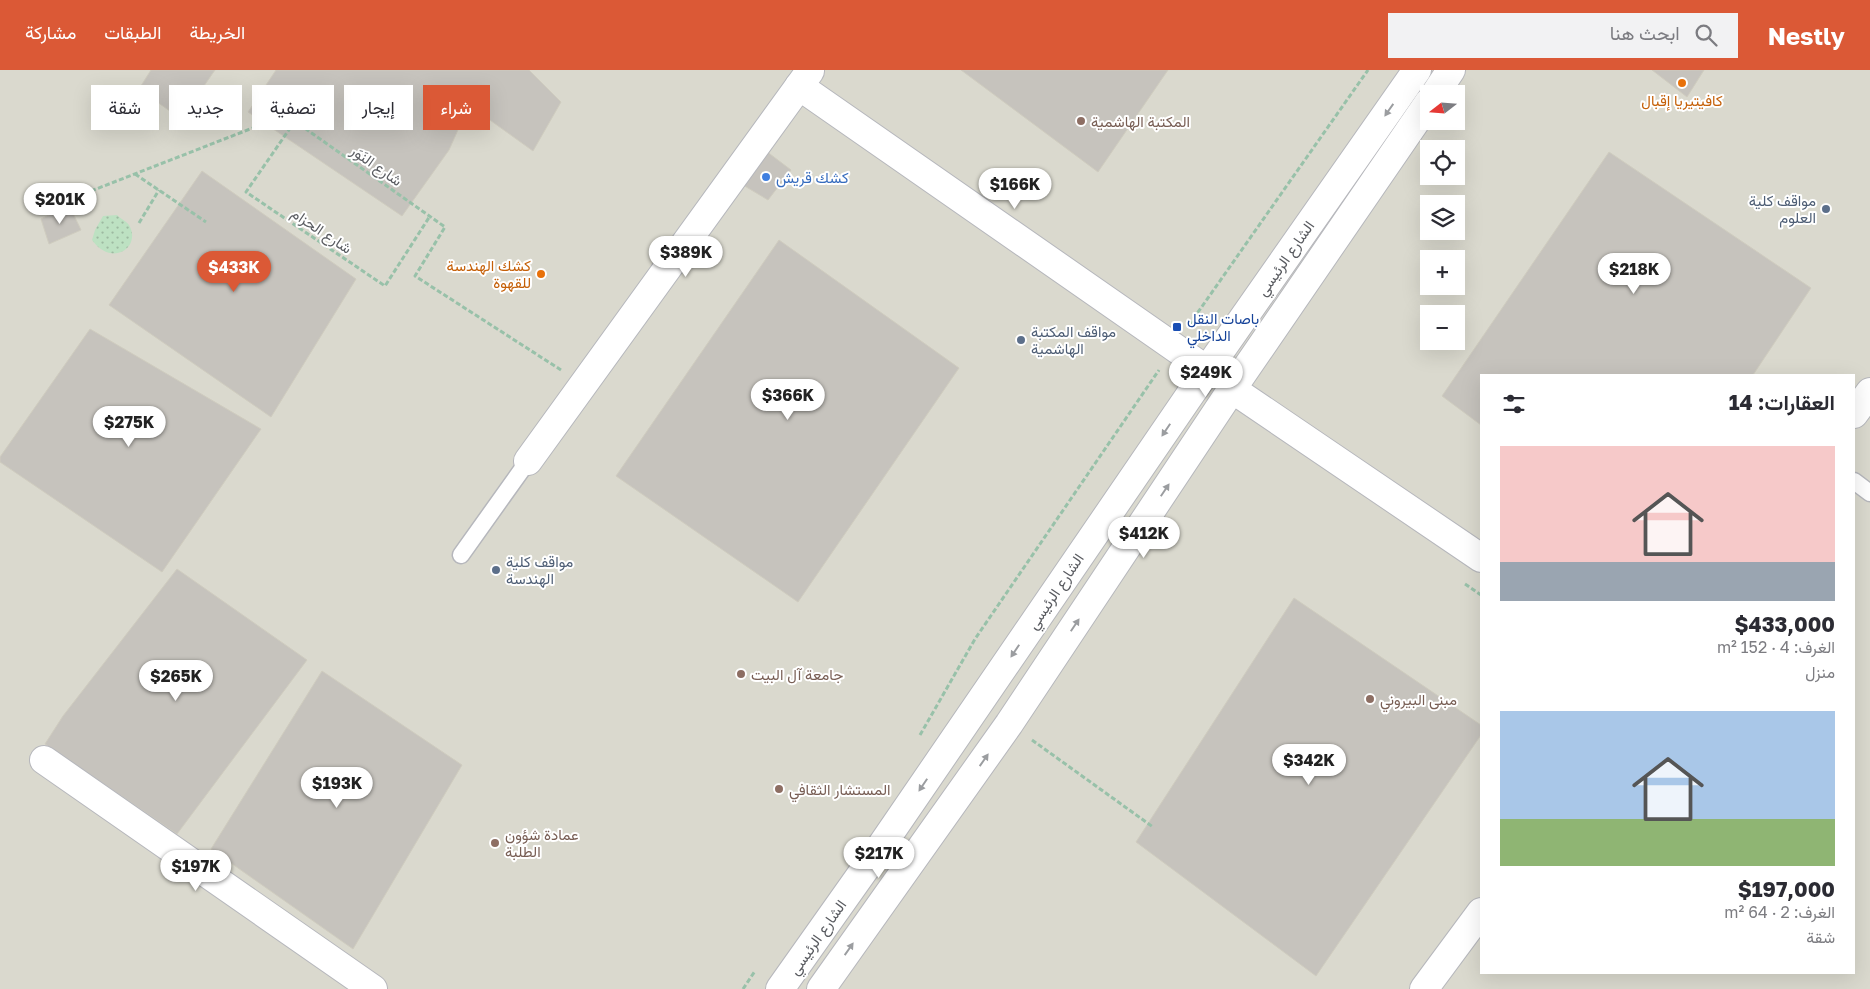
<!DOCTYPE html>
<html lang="ar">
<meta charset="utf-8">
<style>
:root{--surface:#fff;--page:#f2f2f3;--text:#2b2b33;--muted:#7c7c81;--accent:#db5936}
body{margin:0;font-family:"Golos Text",Vazirmatn,sans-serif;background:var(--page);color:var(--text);direction:rtl;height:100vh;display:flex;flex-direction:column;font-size:19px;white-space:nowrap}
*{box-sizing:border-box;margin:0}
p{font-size:16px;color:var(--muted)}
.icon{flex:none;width:28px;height:28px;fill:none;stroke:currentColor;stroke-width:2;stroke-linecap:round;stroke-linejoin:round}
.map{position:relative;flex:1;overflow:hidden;direction:ltr}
.drawer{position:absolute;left:1480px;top:304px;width:375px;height:600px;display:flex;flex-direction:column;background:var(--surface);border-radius:0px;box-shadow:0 5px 20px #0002;direction:rtl}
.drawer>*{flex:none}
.banner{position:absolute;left:15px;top:15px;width:475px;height:45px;direction:rtl;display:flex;gap:10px}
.needle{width:32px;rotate:253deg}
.fabs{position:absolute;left:1420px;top:15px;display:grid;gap:10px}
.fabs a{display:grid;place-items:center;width:45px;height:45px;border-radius:0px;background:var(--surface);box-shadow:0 5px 20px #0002;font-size:25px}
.price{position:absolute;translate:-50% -42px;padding:0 11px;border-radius:18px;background:#fff;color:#222;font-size:16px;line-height:32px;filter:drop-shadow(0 1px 2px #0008)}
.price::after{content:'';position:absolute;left:50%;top:30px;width:15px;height:11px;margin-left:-8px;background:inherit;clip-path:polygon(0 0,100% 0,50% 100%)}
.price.active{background:var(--accent);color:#fff}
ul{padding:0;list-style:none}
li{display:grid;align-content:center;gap:10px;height:265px;padding:0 20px}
li span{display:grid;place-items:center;height:155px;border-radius:0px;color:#555}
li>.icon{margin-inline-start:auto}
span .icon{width:90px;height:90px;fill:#fffc;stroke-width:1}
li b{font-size:21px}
h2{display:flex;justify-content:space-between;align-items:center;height:60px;padding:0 20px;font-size:21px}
.tag{padding:0 18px;border-radius:0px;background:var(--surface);box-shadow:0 5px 20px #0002;font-size:18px;line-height:45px}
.tag.active{background:var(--accent);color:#fff}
header{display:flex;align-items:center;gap:30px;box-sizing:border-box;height:70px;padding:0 25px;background:var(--accent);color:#fff}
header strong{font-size:24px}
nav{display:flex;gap:28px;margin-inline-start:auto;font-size:18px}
.search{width:350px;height:45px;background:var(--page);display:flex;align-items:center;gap:12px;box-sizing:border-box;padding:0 18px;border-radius:0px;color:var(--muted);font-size:19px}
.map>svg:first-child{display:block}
.education{fill:#dad9ce;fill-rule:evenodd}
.park{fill:url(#park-dots)}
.building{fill:#c6c3bd;stroke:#cfccbf}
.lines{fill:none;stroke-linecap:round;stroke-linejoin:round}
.lane-casing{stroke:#b6b7bc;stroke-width:19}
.street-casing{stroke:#b6b7bc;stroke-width:30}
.path{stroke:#98c1a9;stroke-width:3;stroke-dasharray:5 2.5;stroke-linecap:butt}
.lane{stroke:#fff;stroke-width:16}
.street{stroke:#fff;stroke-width:28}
.oneway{fill:#9b9da0}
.food-dot{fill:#e8710a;stroke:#fff;stroke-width:2}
.education-dot{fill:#8d6e63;stroke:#fff;stroke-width:2}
.shop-dot{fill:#3f7fe0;stroke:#fff;stroke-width:2}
.service-dot{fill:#5c6f8a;stroke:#fff;stroke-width:2}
.transit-dot{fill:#1a4fb4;stroke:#fff;stroke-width:2}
.labels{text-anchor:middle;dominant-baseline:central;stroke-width:4;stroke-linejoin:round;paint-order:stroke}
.food-label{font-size:15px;fill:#c56008;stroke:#fff}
.education-label{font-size:15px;fill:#785e54;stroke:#fff;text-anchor:start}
.street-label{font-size:15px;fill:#595b60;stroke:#fff}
.shop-label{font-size:15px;fill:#366cbe;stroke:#fff;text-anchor:start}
.service-label{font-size:15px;fill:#4e5e75;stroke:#fff;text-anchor:start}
.transit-label{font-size:15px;fill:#164399;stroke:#fff;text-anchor:start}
</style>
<header>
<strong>Nestly</strong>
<div class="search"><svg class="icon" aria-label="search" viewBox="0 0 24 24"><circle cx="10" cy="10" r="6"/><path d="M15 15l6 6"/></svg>ابحث هنا</div>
<nav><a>الخريطة</a><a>الطبقات</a><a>مشاركة</a></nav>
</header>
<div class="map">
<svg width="1870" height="919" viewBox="0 0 1870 919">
<defs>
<pattern id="park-dots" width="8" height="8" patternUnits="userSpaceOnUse" patternTransform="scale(1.25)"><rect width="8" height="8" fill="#bde1c2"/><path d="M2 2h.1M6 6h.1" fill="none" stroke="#9db9a1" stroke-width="1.8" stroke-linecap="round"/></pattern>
</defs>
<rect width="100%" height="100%" fill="#ebeae0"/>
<path class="education" d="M 0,0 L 1870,0 L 1870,919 L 0,919 ZM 1429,24 L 1456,24 L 1456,51 L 1429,51 ZM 1429,79 L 1456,79 L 1456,106 L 1429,106 ZM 1429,134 L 1456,134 L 1456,161 L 1429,161 ZM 1429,189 L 1456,189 L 1456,216 L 1429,216 ZM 1429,244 L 1456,244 L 1456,271 L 1429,271 ZM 1481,305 L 1854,305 L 1854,902 L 1481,902 Z"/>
<path class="park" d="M 117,145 C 120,148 127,152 129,155 C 142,177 112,198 92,170 L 95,160 L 103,146 Z"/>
<g class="building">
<polygon points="151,0 215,0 181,49 139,19"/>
<polygon points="276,0 529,0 561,32 533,81 469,35 449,80 402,146 248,42"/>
<polygon points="961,0 1168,0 1098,102"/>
<polygon points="1652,0 1704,0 1687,27"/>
<polygon points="766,81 791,100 768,130 743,115"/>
<polygon points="1609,82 1811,218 1753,305 1481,305 1481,355 1442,326"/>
<polygon points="202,101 356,209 271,347 109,235"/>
<polygon points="69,135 81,160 49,174 41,149"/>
<polygon points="779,170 959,298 798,532 616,406"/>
<polygon points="90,259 261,359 162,502 0,392 0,387"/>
<polygon points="177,499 307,590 177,764 45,674 63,646"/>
<polygon points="1294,528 1481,655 1481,665 1316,906 1136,772"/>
<polygon points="322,601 462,695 353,879 211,779"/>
</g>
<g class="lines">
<g class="lane-casing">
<g id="lane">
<polyline points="1854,411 1870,423"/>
<polyline points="461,485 528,391"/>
</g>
</g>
<g class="street-casing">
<g id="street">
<polyline points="799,16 1207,300"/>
<polyline points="1435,24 1451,0"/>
<polyline points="1232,319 1481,488"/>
<polyline points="1854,344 1870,322"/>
<polyline points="528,391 810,1"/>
<polyline points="44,690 373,919"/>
<polyline points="780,919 877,782 1207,300 1417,0"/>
<polyline points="821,919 1009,654 1232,319 1429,32"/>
<polyline points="1424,919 1481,842"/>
</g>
</g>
<g class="path">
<polyline points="295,51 246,122 385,216 430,146"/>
<polyline points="135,104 206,152"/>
<polyline points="91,121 286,45 445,157 415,206 561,300"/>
<polyline points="139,153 159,120"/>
<polyline points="1189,255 1368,0"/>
<polyline points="1465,514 1481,525"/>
<polyline points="920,665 975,569 1159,300"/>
<polyline points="1032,670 1153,757"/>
<polyline points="743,919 755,901"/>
</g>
<use href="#lane" class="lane"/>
<use href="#street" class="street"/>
</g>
<defs><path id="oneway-solid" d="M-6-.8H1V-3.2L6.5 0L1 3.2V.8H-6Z" transform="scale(1.25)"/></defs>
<g class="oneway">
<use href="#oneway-solid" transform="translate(1389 40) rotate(125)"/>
<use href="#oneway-solid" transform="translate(1166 360) rotate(124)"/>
<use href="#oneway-solid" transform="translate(1165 420) rotate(-56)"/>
<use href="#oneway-solid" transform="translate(1075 555) rotate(-56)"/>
<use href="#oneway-solid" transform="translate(1015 581) rotate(124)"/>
<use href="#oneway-solid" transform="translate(984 690) rotate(-55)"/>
<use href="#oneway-solid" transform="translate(923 715) rotate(124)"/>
<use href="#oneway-solid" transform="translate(849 879) rotate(-55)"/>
</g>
<g class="food-dot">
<circle cx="1682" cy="13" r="5"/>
<circle cx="541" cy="204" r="5"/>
</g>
<g class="education-dot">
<circle cx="1081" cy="51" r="5"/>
<circle cx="741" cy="604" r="5"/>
<circle cx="1370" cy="629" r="5"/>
<circle cx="779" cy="719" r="5"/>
<circle cx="495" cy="773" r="5"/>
</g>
<circle class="shop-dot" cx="766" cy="107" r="5"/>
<g class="service-dot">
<circle cx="1826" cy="139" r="5"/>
<circle cx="1021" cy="270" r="5"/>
<circle cx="496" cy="500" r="5"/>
</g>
<rect class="transit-dot" x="1172" y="252" width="10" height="10" rx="2.5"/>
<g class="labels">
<g class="food-label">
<text x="1682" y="30">كافيتيريا إقبال</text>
<text x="531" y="195" text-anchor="end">كشك الهندسة<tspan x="531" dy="17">للقهوة</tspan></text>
</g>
<g class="education-label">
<text x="1091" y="51">المكتبة الهاشمية</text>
<text x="751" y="604">جامعة آل البيت</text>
<text x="1380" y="629">مبنى البيروني</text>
<text x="789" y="719">المستشار الثقافي</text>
<text x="505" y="764">عمادة شؤون<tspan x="505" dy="17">الطلبة</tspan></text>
</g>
<g class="street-label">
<text transform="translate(377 95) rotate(35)">شارع النَوَر</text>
<text transform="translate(322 160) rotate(34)">شارع الحزام</text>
<text transform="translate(1285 188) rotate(-55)">الشارع الرئيسي</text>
<text transform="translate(1055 521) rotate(-56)">الشارع الرئيسي</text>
<text transform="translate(817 867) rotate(-55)">الشارع الرئيسي</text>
</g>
<g class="shop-label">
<text x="776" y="107">كشك قريش</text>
</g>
<g class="service-label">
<text x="1816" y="130" text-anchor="end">مواقف كلية<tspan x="1816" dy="17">العلوم</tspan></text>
<text x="1031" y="261">مواقف المكتبة<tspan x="1031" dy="17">الهاشمية</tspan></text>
<text x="506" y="491">مواقف كلية<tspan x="506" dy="17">الهندسة</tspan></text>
</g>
<g class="transit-label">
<text x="1187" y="248">باصات النقل<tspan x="1187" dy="17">الداخلي</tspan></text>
</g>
</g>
</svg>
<div class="fabs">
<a><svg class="needle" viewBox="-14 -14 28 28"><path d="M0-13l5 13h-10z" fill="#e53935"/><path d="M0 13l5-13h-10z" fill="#7c7c81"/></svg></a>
<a><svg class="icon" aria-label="locate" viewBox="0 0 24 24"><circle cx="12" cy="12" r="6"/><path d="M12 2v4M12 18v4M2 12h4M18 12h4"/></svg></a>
<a><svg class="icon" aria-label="layers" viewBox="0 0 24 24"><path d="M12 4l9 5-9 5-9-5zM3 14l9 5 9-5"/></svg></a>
<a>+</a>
<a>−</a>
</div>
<b class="price" style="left:1015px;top:140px">$166K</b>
<b class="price" style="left:60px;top:155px">$201K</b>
<b class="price" style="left:686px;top:208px">$389K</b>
<b class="price active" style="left:234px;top:223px">$433K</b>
<b class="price" style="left:1634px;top:225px">$218K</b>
<b class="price" style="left:1206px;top:328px">$249K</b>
<b class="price" style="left:788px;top:351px">$366K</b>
<b class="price" style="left:129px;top:378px">$275K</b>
<b class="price" style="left:1144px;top:489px">$412K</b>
<b class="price" style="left:176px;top:632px">$265K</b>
<b class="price" style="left:1309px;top:716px">$342K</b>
<b class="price" style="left:337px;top:739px">$193K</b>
<b class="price" style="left:879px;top:809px">$217K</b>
<b class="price" style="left:196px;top:822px">$197K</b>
<div class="banner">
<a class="tag active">شراء</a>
<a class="tag">إيجار</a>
<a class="tag">تصفية</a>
<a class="tag">جديد</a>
<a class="tag">شقة</a>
</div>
<section class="drawer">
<h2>العقارات: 14<svg class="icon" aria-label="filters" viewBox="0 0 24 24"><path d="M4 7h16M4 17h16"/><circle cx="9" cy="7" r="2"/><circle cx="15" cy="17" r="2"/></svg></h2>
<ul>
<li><span style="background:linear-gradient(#f6c9c9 75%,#9aa5b1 0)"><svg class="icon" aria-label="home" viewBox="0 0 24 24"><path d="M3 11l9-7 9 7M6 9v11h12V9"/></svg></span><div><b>$433,000</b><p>الغرف: 4 · 152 m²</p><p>منزل</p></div></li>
<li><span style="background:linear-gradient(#a9c7e8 70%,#8fb573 0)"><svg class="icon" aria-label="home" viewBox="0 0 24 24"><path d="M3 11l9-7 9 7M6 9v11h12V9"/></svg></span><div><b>$197,000</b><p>الغرف: 2 · 64 m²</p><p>شقة</p></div></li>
</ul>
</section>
</div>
